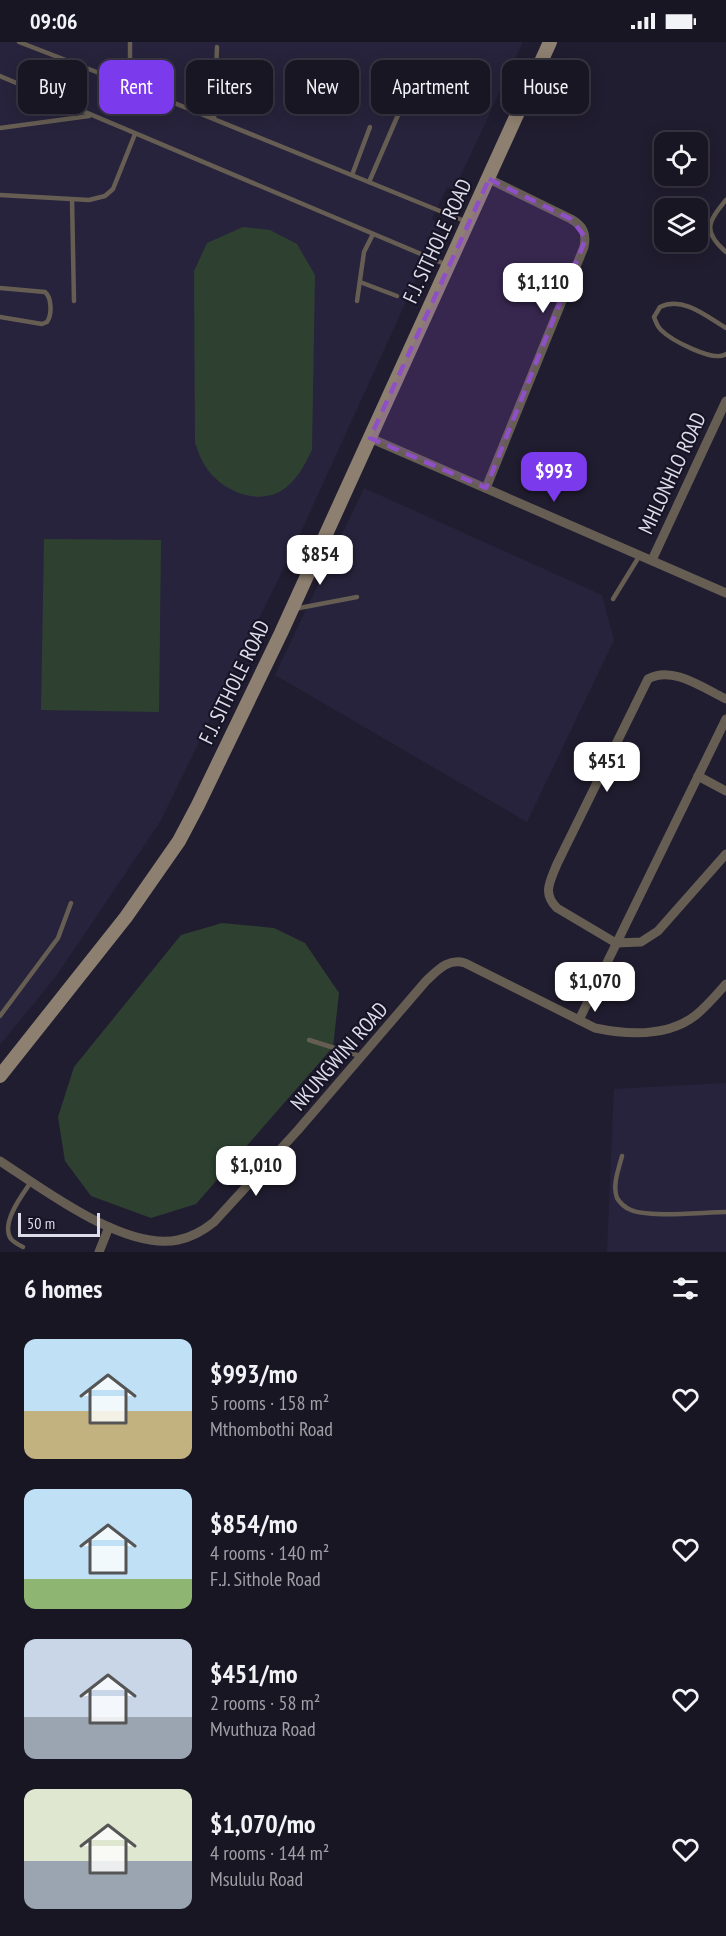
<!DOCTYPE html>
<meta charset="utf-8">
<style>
:root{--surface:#191624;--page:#262331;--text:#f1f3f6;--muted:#9f9fa6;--line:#373541;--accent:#7c3aed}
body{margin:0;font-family:"PT Sans Narrow",sans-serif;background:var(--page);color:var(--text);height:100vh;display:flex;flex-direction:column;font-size:22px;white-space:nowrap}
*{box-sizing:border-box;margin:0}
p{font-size:20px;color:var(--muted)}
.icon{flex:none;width:33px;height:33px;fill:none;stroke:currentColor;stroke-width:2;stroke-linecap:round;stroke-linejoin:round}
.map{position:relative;height:1210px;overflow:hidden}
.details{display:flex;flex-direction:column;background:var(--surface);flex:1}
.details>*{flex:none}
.top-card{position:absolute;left:18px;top:18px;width:690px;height:54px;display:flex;gap:12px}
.tools{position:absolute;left:654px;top:90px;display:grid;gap:12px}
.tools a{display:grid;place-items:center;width:54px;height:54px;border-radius:12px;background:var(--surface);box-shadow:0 3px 15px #0003,0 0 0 2px var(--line);font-size:30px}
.scale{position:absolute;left:18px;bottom:15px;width:82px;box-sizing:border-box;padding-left:6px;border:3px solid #dddce9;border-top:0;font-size:16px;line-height:21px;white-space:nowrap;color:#dddce9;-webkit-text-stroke:4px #171426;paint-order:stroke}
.price{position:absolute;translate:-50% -51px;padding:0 14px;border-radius:12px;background:#fff;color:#222;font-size:20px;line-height:39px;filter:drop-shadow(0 2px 3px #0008)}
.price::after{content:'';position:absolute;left:50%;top:36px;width:18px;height:14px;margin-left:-9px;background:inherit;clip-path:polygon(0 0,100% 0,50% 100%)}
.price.active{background:var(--accent);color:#fff}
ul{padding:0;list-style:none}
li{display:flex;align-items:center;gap:18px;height:150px;padding:0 24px}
li span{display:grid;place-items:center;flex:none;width:168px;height:120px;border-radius:12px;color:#555}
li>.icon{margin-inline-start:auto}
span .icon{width:72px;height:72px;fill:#fffc;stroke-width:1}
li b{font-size:26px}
h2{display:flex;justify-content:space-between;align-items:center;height:72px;padding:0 24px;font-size:26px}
.tag{padding:0 21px;border-radius:12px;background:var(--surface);box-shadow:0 3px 15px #0003,0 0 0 2px var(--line);font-size:21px;line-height:54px}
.tag.active{background:var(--accent);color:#fff}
.status{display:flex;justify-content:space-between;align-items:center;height:42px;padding:0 30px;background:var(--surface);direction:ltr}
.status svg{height:16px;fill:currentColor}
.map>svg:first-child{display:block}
.built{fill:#27233c}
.green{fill:#2e4131}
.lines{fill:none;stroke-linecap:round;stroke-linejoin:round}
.lane{stroke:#665e53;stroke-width:4.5}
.street{stroke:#665e53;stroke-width:9}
.secondary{stroke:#8e8070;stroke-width:14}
.marked{fill:#8f4fc7;fill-opacity:0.2;stroke:#8f4fc7;stroke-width:4.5;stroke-dasharray:12 8;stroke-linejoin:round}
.labels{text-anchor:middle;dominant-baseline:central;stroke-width:4.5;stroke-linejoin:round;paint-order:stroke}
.street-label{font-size:21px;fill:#dddce9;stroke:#171426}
</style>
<div class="status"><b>09:06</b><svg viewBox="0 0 49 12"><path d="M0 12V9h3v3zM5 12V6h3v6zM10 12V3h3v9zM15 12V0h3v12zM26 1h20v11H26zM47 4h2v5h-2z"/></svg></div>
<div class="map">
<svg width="726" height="1210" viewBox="0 0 726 1210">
<rect width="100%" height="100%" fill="#211d30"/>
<g class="built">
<polygon points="0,0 523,0 454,148 447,145 432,177 441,183 295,503 160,780 57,933 0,1003"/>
<polygon points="364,446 602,553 614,598 527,780 275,633"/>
<polygon points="726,1041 726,1210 607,1210 614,1047"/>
</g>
<g class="green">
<path d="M 243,185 L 270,188 L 297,202 L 315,233 L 312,408 C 304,424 296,440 281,449 C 255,464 218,447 204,422 C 200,416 198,408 195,401 L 194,229 L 207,201 Z"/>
<polygon points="44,497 161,498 159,670 41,668"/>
<polygon points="222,881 274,886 305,901 339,951 333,1005 196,1162 151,1176 91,1154 65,1119 58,1075 74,1025 181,893"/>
</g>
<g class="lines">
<g class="lane">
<polyline points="19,0 130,43 467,180"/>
<polyline points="130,0 130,43"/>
<polyline points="0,34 447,223"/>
<polyline points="214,77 217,5"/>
<polyline points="0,86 89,74"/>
<polyline points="352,133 370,85"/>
<polyline points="369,140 398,73"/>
<polyline points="0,153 89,158 105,154 113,147 135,92"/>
<polyline points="72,157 74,259"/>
<path d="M 726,158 C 708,180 702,189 726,210"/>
<polyline points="360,240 397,254"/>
<path d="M 0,246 L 45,250 C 52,256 52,273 47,280 L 42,282 L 0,275"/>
<polyline points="357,259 364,210 373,192"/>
<path d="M 726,286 C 706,274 683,254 660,265 L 654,275 C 656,280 657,284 661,288 C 671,298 714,321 726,312"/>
<polyline points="613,557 640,513"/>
<polyline points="294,567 357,555"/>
<polyline points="0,974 58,896 71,861"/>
<polyline points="309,998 360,1014"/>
<path d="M 622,1114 C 619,1126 612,1143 617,1156 C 620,1161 626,1166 631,1168 C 649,1176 704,1170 726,1170"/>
<path d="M 23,1205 C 19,1203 14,1200 11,1197 C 0,1181 23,1152 31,1140"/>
</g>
<g class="street">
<polyline points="370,396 726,551"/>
<path d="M 486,446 L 584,205 C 587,191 583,184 571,177 L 489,137"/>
<polyline points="652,518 726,359"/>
<path d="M 726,657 C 703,646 672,623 648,637 L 557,822 C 550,840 542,851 557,866 L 616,901 L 641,900 L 658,889 L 726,812"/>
<polyline points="698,734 726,749"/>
<polyline points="579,978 726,677"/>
<path d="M 0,1119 C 43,1147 124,1209 178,1198 C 192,1195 203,1189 214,1180 L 298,1088 L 426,939 C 438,928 448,916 465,921 L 595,986 C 628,993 668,995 696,973 C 707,964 717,952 726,942"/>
<polyline points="99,1210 109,1185"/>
</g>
<polyline class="secondary" points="0,1034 126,875 179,799 198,763 281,591 550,0"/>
</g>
<path class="marked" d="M 489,137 L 571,177 L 586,196 L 486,446 L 370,396 Z"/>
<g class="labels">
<g class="street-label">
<text transform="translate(437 199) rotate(-65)">F.J. SITHOLE ROAD</text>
<text transform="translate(672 431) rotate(-65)">MHLONHLO ROAD</text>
<text transform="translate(234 640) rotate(-64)">F.J. SITHOLE ROAD</text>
<text transform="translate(339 1014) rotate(-49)">NKUNGWINI ROAD</text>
</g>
</g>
</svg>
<div class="tools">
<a><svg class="icon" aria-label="locate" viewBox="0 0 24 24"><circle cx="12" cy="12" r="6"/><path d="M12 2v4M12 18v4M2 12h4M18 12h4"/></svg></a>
<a><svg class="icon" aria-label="layers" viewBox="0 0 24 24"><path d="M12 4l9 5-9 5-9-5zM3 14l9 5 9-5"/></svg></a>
</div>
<div class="scale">50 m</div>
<b class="price" style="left:543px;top:272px">$1,110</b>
<b class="price active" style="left:554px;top:461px">$993</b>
<b class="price" style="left:320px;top:544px">$854</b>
<b class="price" style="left:607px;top:751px">$451</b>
<b class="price" style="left:595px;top:971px">$1,070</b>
<b class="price" style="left:256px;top:1155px">$1,010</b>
<div class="top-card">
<a class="tag">Buy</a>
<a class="tag active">Rent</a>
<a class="tag">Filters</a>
<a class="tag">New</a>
<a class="tag">Apartment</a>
<a class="tag">House</a>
</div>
</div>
<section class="details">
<h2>6 homes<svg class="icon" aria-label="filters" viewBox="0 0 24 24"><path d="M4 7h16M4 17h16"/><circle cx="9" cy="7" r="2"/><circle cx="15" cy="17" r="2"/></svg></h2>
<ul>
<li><span style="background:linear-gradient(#bfe0f5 60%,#c2b280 0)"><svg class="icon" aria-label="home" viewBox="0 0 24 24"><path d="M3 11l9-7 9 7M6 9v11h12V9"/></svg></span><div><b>$993/mo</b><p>5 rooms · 158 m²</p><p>Mthombothi Road</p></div><svg class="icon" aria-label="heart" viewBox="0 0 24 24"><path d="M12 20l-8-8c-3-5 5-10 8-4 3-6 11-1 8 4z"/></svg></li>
<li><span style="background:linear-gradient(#bfe0f5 75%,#8fb573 0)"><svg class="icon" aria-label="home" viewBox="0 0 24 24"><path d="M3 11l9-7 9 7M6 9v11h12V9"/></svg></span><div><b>$854/mo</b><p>4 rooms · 140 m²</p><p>F.J. Sithole Road</p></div><svg class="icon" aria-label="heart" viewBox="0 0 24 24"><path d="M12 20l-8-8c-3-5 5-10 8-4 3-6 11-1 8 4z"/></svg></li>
<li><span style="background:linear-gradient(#c9d6e8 65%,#9aa5b1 0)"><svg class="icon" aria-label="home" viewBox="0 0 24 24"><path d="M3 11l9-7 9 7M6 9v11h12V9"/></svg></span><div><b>$451/mo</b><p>2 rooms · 58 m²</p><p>Mvuthuza Road</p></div><svg class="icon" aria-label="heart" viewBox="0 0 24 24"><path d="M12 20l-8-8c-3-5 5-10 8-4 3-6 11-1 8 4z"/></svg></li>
<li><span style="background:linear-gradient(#dfe7d0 60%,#9aa5b1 0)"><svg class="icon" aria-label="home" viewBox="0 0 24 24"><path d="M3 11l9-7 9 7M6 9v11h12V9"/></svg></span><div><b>$1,070/mo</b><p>4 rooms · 144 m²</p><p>Msululu Road</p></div><svg class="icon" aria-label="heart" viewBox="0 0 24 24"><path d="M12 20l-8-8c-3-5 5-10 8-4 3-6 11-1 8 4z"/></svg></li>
</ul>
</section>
